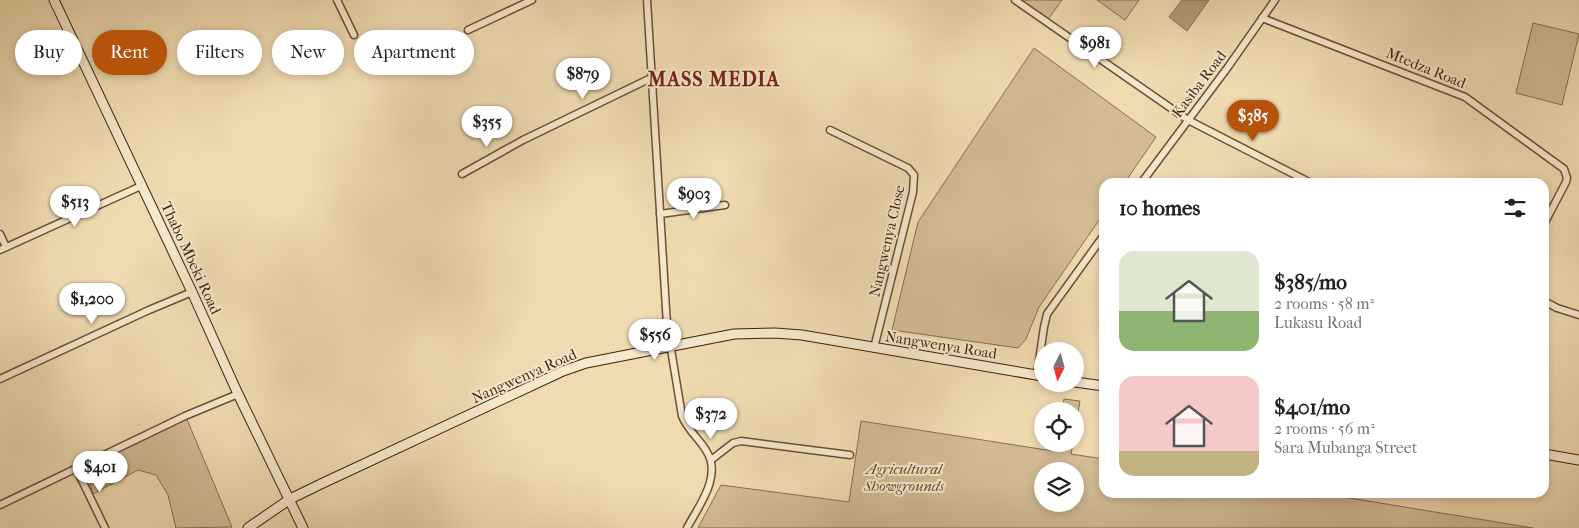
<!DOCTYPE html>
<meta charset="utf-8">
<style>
:root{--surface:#fff;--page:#f6f6f6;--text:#222;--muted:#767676;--accent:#b45309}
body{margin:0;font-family:"IM FELL French Canon",serif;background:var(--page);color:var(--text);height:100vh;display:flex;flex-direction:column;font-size:19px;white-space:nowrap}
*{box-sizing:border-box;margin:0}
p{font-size:16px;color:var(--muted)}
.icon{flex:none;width:28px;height:28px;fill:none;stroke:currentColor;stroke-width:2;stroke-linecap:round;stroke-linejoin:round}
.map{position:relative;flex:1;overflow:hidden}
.side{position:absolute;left:1099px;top:178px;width:450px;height:320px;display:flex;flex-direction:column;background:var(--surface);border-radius:15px;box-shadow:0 2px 8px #0003}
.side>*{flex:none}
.banner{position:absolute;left:15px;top:30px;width:475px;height:45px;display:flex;gap:10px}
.needle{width:32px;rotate:186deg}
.buttons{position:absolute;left:1034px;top:342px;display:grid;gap:10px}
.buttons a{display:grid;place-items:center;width:50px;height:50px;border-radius:50%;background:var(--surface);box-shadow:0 2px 8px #0003;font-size:25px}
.price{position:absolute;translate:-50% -42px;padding:0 11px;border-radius:18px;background:#fff;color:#222;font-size:16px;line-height:32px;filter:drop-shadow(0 1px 2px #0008)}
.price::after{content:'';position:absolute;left:50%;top:30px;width:15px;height:11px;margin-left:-8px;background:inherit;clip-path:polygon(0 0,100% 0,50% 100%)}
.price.active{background:var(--accent);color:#fff}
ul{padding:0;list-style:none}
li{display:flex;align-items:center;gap:15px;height:125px;padding:0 20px}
li span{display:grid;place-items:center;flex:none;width:140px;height:100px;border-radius:15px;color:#555}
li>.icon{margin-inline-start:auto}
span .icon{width:60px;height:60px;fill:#fffc;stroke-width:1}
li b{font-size:21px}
h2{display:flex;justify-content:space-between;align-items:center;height:60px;padding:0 20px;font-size:21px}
.tag{padding:0 18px;border-radius:22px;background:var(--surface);box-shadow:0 2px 8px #0003;font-size:18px;line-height:45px}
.tag.active{background:var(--accent);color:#fff}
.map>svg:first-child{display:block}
.green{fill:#d2bb95;stroke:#8a6d51;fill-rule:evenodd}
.water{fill:#b49b79;stroke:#86694e}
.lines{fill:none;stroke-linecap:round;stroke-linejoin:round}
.street-casing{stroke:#6d4e36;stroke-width:9}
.secondary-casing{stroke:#411f0d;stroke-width:11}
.street{stroke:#f5e8cc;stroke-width:6}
.secondary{stroke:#f5e8cc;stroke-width:9}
.labels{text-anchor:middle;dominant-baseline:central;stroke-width:4;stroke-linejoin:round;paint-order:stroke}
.street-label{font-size:15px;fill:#411f0d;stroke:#f5e8cc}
.park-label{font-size:15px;font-style:italic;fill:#65462f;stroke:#f5e8cc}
.district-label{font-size:20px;font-weight:bold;letter-spacing:1px;fill:#7a1f14;stroke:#f5e8cc}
</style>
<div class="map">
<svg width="1579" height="528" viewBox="0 0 1579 528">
<rect width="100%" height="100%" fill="#f0dbb1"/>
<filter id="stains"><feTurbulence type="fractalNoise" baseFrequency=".004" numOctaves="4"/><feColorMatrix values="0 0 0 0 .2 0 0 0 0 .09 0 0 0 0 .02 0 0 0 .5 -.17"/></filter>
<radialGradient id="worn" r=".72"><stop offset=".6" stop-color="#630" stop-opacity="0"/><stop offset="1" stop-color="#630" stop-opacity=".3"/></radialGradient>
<g class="green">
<polygon points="1019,0 1062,0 1047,21"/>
<polygon points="1097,0 1139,0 1125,20"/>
<polygon points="1533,23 1579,34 1562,105 1516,93"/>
<polygon points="1034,48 1156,137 1125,182 1104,182 1104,213 1039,307 1026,339 1018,348 892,330 918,222"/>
<polygon points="1064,399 1080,401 1075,430 1075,411 1061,411"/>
<polygon points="186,417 232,527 176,528 168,495 156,475 138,470 93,494 85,464"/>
<path d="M 861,421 L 1053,451 L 1055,444 L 1073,444 L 1071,454 L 1104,459 L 1104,492 L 1319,493 L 1533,528 L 698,528 L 721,485 L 849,502 ZM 1042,471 L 1075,471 L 1075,504 L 1042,504 Z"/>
</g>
<polygon class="water" points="1182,0 1209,0 1187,31 1169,17"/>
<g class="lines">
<g class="street-casing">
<g id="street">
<polyline points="337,0 354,35"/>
<path d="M 647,0 L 667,325 L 682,416 C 688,431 700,439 707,452 C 722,477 698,507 687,528"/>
<polyline points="1015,0 1188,120 1309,182"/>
<polyline points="1262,18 1465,97 1564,169 1567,178 1566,182 1544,224"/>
<polyline points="468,30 532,0"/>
<polyline points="830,130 908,168 914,175 913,192 874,348"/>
<polyline points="462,174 523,140 651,78"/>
<polyline points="1142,182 1228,67 1275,0"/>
<polyline points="660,214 725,205"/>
<polyline points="0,234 6,247"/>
<polyline points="0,250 141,186"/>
<polyline points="1544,301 1557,308 1579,315"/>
<polyline points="1037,375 1044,327 1047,314 1104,235"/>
<polyline points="0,379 149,310 192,292"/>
<polyline points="711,460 733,443 741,441 850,455"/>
<polyline points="76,468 105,528"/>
<polyline points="0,505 185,416 238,394"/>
</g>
</g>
<g class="secondary-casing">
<g id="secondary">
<polyline points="54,0 192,292 238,394 303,528"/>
<polyline points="1075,382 1104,386"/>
<polyline points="1544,454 1579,460"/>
<polyline points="248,528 290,499 323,483 563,371 586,363 734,334 775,333 802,335 1042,376"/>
</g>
</g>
<use href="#street" class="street"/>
<use href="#secondary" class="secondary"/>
</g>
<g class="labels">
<g class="street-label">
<text transform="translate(1426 68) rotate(22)">Mtedza Road</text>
<text transform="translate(1199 84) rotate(-53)">Kasiba Road</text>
<text transform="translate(887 241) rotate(-77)">Nangwenya Close</text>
<text transform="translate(191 258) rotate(65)">Thabo Mbeki Road</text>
<text transform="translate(941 345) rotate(9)">Nangwenya Road</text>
<text transform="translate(524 376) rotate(-24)">Nangwenya Road</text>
</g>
<g class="park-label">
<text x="904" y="469">Agricultural<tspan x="904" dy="17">Showgrounds</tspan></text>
</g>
<g class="district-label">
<text x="714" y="79">MASS MEDIA</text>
</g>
</g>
<rect width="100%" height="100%" filter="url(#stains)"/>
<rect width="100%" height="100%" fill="url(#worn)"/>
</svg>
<div class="buttons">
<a><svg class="needle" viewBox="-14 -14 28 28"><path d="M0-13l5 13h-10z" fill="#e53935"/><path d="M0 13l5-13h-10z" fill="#767676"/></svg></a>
<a><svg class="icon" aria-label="locate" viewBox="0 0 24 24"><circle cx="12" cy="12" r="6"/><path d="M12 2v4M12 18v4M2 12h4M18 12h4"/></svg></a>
<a><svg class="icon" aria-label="layers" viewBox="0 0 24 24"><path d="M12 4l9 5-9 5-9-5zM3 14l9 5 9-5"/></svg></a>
</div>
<b class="price" style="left:1095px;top:69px">$981</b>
<b class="price" style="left:583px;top:100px">$879</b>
<b class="price active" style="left:1253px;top:142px">$385</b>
<b class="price" style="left:487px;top:148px">$355</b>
<b class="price" style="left:694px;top:220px">$903</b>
<b class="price" style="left:75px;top:228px">$513</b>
<b class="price" style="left:92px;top:325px">$1,200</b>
<b class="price" style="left:655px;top:361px">$556</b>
<b class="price" style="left:711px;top:440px">$372</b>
<b class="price" style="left:100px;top:493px">$401</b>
<div class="banner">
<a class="tag">Buy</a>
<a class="tag active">Rent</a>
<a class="tag">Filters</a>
<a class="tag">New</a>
<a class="tag">Apartment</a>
</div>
<section class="side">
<h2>10 homes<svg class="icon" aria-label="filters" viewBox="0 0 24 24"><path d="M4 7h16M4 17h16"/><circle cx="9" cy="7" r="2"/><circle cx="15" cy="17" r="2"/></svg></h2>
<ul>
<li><span style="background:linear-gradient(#dfe7d0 60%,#8fb573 0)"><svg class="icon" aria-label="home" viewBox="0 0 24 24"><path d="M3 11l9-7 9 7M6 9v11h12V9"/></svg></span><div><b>$385/mo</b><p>2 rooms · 58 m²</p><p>Lukasu Road</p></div></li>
<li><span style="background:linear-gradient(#f6c9c9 75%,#c2b280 0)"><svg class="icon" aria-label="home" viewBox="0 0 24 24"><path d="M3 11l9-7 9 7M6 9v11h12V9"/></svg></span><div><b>$401/mo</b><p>2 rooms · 56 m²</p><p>Sara Mubanga Street</p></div></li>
</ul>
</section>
</div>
